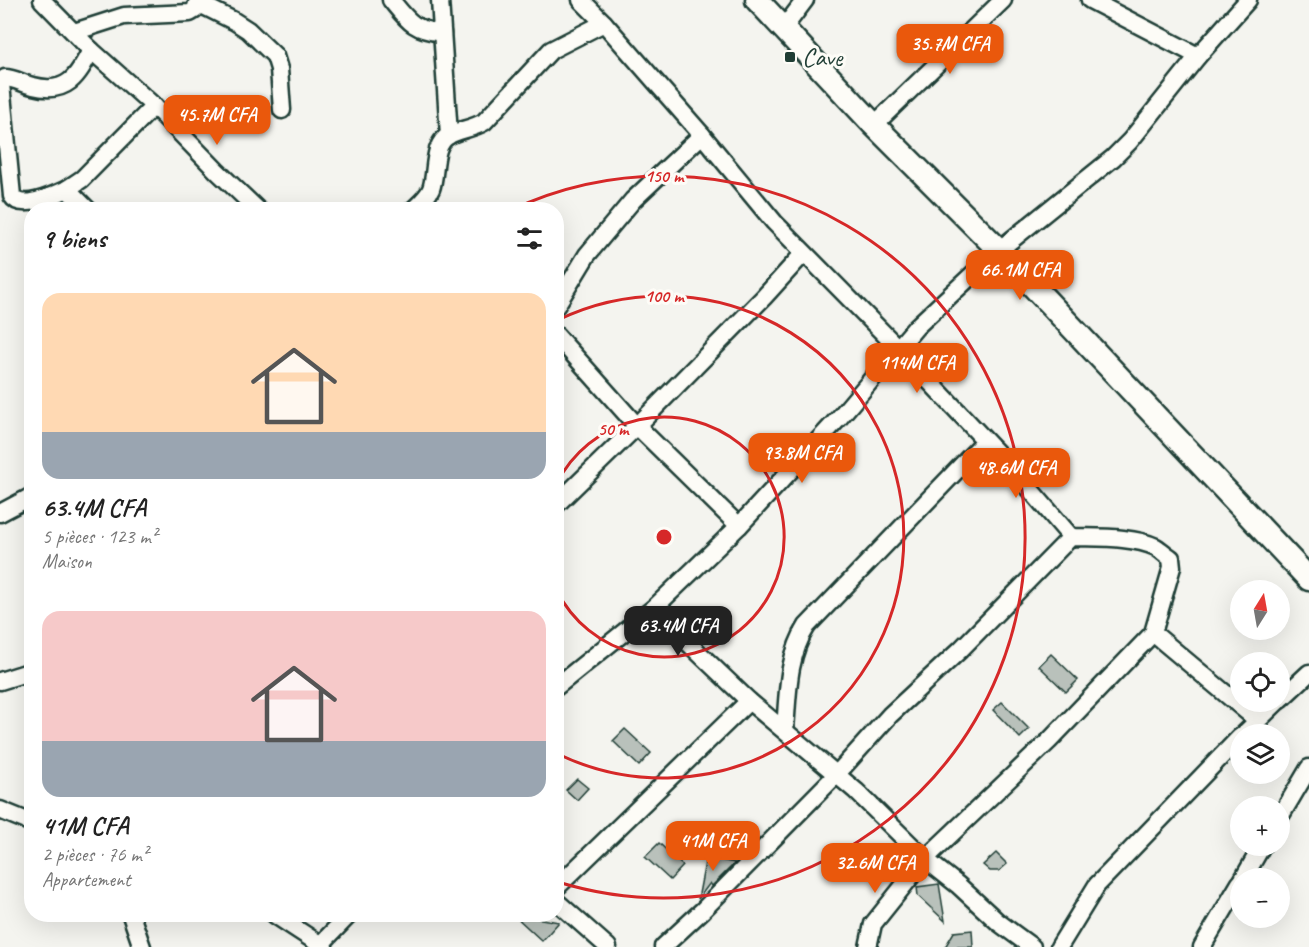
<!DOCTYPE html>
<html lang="fr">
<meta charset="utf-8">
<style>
:root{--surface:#fff;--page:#f2f2f2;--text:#222;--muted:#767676;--accent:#ea580c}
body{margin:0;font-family:Caveat,sans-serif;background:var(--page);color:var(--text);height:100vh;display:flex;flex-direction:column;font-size:22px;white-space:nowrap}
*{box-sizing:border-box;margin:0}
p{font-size:20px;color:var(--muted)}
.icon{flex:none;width:33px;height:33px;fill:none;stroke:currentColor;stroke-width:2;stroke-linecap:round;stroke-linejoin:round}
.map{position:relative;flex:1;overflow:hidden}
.panel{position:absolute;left:24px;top:202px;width:540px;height:720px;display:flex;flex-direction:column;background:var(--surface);border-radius:24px;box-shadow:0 6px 24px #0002}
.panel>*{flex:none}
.needle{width:39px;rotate:11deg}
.tools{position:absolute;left:1230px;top:580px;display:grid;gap:12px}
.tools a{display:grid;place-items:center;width:60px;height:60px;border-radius:50%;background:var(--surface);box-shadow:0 6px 24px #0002;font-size:30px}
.price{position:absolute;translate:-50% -51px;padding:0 14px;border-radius:12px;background:var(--accent);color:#fff;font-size:20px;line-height:39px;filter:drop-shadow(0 2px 3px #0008)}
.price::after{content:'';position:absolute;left:50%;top:36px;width:18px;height:14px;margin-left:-9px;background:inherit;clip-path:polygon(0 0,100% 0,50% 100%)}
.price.selected{background:#222;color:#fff}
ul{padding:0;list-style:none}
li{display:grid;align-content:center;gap:12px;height:318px;padding:0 18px}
li span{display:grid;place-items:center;height:186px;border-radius:18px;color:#555}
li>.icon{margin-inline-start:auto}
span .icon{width:108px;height:108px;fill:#fffc;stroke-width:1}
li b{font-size:26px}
h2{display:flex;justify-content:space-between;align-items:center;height:72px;padding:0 18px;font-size:26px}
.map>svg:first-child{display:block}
.building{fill:#b9c1bb;stroke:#1f3d34;stroke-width:1.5}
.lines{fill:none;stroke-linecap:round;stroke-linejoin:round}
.street-casing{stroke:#1f3d34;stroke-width:21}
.secondary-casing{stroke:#1f3d34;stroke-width:27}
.street{stroke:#fdfcf7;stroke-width:16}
.secondary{stroke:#fdfcf7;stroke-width:22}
.ring{fill:none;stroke:#d62828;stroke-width:3}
.poi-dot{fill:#1f3d34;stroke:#fdfcf7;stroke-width:2}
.labels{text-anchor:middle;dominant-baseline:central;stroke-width:6;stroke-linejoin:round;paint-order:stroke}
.poi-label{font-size:26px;fill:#1f3d34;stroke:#fdfcf7;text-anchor:start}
.centre{fill:#d62828;stroke:#fdfcf7;stroke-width:3}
.ring-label{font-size:18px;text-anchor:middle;font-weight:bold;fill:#d62828;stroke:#fdfcf7;stroke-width:6;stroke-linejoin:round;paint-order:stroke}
</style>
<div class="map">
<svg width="1309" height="947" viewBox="0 0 1309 947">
<rect width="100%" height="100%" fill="#f4f4ef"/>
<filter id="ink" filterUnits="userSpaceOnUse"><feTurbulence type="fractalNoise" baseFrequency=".0167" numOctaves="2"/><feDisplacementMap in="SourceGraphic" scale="12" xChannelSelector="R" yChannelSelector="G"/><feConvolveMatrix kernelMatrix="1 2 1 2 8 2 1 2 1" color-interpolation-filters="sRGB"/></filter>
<g filter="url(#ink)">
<g class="building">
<polygon points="1051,654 1078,680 1066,692 1039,666"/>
<polygon points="1002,702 1029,729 1020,738 993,710"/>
<polygon points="625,729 651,753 639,766 613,741"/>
<polygon points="577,779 588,788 577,800 566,790"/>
<polygon points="659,843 683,866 670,880 645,857"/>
<polygon points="996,853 1007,864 999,871 990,871 983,865"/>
<polygon points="706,857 735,863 712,886 710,883 698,899"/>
<polygon points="939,884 945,921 918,896 917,887"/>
<polygon points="514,915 518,915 559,922 542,941"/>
<polygon points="972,930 973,947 945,947 954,932"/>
</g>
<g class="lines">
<g class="street-casing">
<g id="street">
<polyline points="42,0 91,50 154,106 82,179 67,189"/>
<path d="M 391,0 C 408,21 413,30 442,33"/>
<polyline points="440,0 449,135"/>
<polyline points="581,0 604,23 702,135 774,222 897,347 1016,473 1071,537"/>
<polyline points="1090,0 1198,56"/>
<polyline points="198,3 234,21 248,30 275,56 279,69 282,110"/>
<polyline points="783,29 805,0"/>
<polyline points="74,32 124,16 190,13 195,10 198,0"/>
<polyline points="154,106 217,171 258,210"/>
<polyline points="874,125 1003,0"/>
<path d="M 88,210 L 67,189 C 54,195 21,211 12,196 L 1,84 L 5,78 C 15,78 23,84 33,86 C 67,95 78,76 91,50"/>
<path d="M 413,210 C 420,203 427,198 431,189 C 437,173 432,145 448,136 C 457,130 472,129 484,122 L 551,50 L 604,23"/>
<polyline points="556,306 587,255 633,200 702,135"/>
<polyline points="556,335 637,426 739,526"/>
<polyline points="556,505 637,426 764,297 803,254"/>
<polyline points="0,513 32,496"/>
<polyline points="0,681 32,671"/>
<polyline points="556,687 654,608"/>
<polyline points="1280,700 1309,673"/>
<path d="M 785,730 C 788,694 787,657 807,626 L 985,441"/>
<polyline points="1243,735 1277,702"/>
<polyline points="0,810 32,823"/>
<polyline points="1280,817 1309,768"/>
<polyline points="1243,879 1262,846"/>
<polyline points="556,888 749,701"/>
<polyline points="556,901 608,947"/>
<polyline points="131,915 142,947"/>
<polyline points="275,915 324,947"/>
<polyline points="318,947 349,915"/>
<path d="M 663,947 L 703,910 L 836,775 L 890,715 L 960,650 L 1071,537 C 1096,538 1133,536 1156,547 C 1161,550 1166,555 1171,558 L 1172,567 L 1153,633"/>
<polyline points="868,947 873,924 925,859 1049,741 1153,633 1257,720"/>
<polyline points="1032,947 998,922 958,885 925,859 856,791 749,701 683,638 654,608 739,526 839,418 916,327 999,250 1113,158 1130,141 1198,56 1248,0"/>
<polyline points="1059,947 1097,885 1240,737"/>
<polyline points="1202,947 1240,883"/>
</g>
</g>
<g class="secondary-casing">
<polyline id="secondary" points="757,0 874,125 999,250 1309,579"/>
</g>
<use href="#street" class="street"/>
<use href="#secondary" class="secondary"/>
</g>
</g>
<g class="ring">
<path d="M557 483A120 120 0 1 1 557 591"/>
<path d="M558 320A241 241 0 1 1 558 754"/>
<path d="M511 210A361 361 0 1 1 558 882"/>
</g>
<rect class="poi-dot" x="784" y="51" width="12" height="12" rx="3"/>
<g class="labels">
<g class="poi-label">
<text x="802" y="57">Cave</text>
</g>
</g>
<circle cx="664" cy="537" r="9" class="centre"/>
<g class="ring-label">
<text x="664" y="182">150 m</text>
<text x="664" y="302">100 m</text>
<text x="613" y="435">50 m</text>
</g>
</svg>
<div class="tools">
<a><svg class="needle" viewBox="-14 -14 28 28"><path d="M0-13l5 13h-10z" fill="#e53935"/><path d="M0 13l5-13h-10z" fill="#767676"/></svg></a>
<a><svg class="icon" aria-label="locate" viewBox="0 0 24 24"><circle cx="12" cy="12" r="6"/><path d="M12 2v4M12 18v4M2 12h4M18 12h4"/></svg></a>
<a><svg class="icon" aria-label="layers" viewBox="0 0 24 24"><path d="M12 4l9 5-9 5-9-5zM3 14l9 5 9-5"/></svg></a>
<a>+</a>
<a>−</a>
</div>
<b class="price" style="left:950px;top:75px">35.7M CFA</b>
<b class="price" style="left:217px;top:146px">45.7M CFA</b>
<b class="price" style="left:1020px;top:301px">66.1M CFA</b>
<b class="price" style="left:917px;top:394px">114M CFA</b>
<b class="price" style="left:802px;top:484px">93.8M CFA</b>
<b class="price" style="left:1016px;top:499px">48.6M CFA</b>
<b class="price selected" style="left:678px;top:657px">63.4M CFA</b>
<b class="price" style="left:713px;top:872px">41M CFA</b>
<b class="price" style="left:875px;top:894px">32.6M CFA</b>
<section class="panel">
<h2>9 biens<svg class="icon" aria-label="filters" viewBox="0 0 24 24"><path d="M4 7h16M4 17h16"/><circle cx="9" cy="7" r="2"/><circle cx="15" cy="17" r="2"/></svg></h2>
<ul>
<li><span style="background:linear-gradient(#ffd9b3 75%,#9aa5b1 0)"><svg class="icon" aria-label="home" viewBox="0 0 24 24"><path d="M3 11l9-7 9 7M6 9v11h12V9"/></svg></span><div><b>63.4M CFA</b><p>5 pièces · 123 m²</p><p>Maison</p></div></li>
<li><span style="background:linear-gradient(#f6c9c9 70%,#9aa5b1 0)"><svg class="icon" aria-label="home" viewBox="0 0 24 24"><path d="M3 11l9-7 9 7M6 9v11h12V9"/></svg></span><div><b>41M CFA</b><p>2 pièces · 76 m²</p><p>Appartement</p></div></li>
</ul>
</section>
</div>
